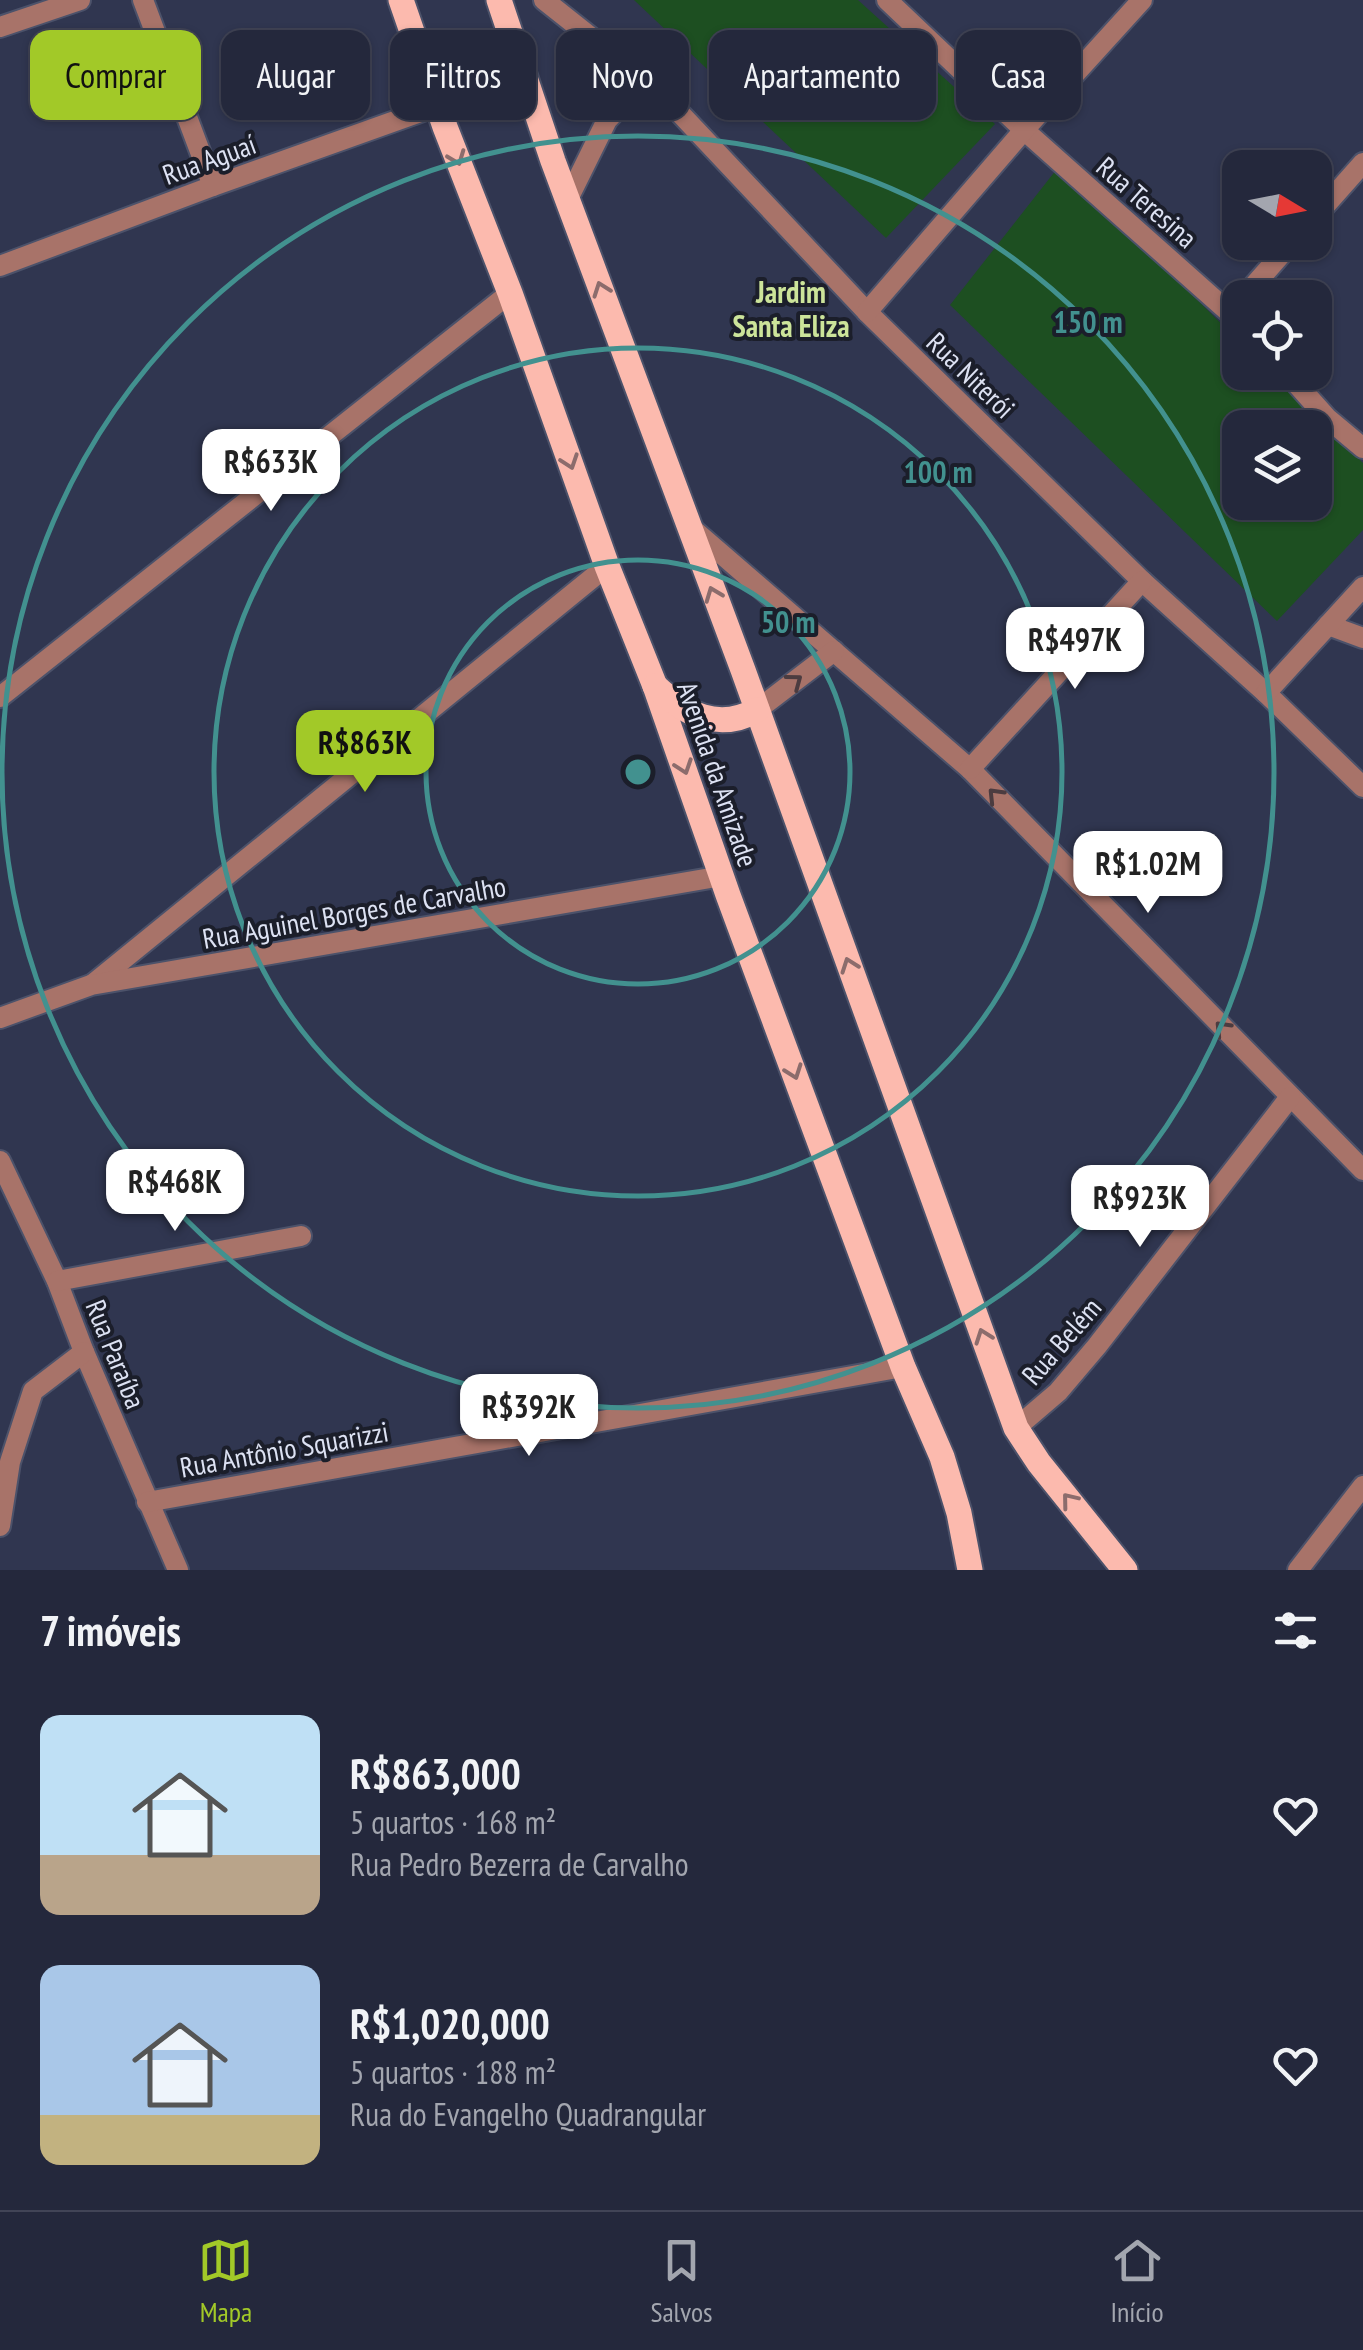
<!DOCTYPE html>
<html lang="pt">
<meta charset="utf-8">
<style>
:root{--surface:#24283c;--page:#2c3043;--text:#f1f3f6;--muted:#a3a6af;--line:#414456;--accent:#a2c928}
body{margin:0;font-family:"PT Sans Narrow",sans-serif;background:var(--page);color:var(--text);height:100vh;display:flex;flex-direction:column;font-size:38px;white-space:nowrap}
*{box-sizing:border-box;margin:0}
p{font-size:32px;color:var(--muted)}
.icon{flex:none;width:55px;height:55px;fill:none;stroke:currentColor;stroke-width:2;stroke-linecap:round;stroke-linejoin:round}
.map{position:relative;height:1570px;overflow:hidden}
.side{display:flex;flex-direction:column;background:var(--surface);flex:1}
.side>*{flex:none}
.guide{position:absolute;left:30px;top:30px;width:1305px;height:90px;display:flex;gap:20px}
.needle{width:65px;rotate:100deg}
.buttons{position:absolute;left:1222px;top:150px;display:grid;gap:20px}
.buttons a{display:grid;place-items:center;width:110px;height:110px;border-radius:20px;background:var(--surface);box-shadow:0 2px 8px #0004,0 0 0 2px var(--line);font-size:50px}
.price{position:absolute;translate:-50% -85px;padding:0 22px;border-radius:20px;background:#fff;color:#222;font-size:32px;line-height:65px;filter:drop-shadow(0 2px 5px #0008)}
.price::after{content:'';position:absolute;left:50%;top:60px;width:30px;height:22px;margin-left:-15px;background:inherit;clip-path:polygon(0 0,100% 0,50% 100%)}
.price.current{background:var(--accent);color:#111}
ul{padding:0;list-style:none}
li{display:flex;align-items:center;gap:30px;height:250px;padding:0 40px}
li span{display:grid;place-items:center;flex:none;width:280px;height:200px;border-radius:20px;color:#555}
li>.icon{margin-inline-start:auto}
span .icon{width:120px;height:120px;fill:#fffc;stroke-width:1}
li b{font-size:42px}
h2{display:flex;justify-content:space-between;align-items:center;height:120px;padding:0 40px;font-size:42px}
.pill{padding:0 35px;border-radius:20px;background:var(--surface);box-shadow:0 2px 8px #0004,0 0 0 2px var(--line);font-size:35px;line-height:90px}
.pill.current{background:var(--accent);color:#111}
.tab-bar{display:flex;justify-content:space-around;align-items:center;height:140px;border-top:2px solid var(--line);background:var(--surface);font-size:28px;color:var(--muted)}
.tab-bar a{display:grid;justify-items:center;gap:5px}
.tab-bar .current{color:var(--accent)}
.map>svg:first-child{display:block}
.green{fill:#1d4f21;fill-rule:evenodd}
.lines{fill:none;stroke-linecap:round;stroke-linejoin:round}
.minor-casing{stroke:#4c526a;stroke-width:24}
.tertiary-casing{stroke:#4c526a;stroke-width:24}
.primary-casing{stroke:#4c526a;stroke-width:29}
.path{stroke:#6c7289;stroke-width:5;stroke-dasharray:8 8;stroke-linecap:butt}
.minor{stroke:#a87369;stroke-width:20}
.tertiary{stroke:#a87369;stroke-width:20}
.primary{stroke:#fcbaae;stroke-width:25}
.oneway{stroke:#8c6c6c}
.oneway2{stroke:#4c3c40}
.ring{fill:none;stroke:#42918f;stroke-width:5}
.labels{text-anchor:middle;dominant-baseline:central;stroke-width:8;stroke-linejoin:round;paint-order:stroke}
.street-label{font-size:28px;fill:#dde2f3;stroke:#1b1e2a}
.neighbourhood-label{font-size:30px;font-weight:bold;fill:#cce49a;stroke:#1b1e2a}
.centre{fill:#42918f;stroke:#1b1e2a;stroke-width:5}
.ring-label{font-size:30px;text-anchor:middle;font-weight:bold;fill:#42918f;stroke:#1b1e2a;stroke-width:8;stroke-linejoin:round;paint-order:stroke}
</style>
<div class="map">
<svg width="1363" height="1570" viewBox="0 0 1363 1570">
<rect width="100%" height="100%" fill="#303650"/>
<g class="green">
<polygon points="634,0 858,0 995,124 886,238"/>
<path d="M 1060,165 L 1240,342 L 1240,372 L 1271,373 L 1363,463 L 1363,530 L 1277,621 L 950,305 ZM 1240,428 L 1315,428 L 1315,502 L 1240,502 Z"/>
</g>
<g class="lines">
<g class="minor-casing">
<g id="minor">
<polyline points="143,0 213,186"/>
<polyline points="544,0 660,92 867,312 1142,581 1266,693 1363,787"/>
<polyline points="887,0 1024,130 1240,322"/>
<polyline points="0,27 80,0"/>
<polyline points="568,199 607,120 626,100 660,92"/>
<polyline points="1315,217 1363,163"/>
<polyline points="1243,298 1292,242"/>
<polyline points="867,312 1024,130 1142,0"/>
<polyline points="1286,372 1327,418 1363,448"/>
<polyline points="688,525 970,769 1363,1170"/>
<polyline points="1328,625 1363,638"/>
<polyline points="1266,693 1363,587"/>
<polyline points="0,697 510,293"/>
<polyline points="757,710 834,651"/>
<polyline points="970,769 1142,581"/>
<polyline points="93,984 607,566"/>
<polyline points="0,1018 91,985 722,876"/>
<polyline points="0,1161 57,1281 84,1352 178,1570"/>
<polyline points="57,1281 301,1236"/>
<polyline points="1016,1428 1058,1392 1097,1346 1290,1097"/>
<polyline points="147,1502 903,1367"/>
<polyline points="0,1526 10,1462 33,1391 84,1352"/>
<polyline points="1298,1570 1363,1486"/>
</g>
</g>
<g class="tertiary-casing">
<polyline id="tertiary" points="0,266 213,186 437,106"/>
</g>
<g class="primary-casing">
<g id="primary">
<polyline points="401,0 445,127 510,293 607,566 655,686 728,895 903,1367 942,1457 959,1513 970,1570"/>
<polyline points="499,0 553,161 743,670 1016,1428 1039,1463 1125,1570"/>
<path d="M 655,686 C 685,714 718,732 757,710"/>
</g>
</g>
<polyline class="path" points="466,117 506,99"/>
<use href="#minor" class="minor"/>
<use href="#tertiary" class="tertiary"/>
<use href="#primary" class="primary"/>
</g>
<defs><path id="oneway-chevron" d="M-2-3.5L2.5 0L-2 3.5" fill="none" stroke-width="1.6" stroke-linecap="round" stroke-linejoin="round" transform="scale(2.5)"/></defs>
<g class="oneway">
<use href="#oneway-chevron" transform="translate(457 158) rotate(69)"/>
<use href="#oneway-chevron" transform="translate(601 289) rotate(-110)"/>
<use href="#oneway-chevron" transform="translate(570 462) rotate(71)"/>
<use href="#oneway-chevron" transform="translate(713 594) rotate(-111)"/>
<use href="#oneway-chevron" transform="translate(684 767) rotate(71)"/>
<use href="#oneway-chevron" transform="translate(849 965) rotate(-110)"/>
<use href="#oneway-chevron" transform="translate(794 1072) rotate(70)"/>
<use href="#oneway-chevron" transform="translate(983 1336) rotate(-110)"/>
<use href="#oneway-chevron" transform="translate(1069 1500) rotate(-129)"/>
</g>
<g class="oneway2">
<use href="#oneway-chevron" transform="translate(795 681) rotate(-37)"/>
<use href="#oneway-chevron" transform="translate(995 795) rotate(-134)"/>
<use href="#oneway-chevron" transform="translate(1222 1028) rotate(-134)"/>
</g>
<g class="ring">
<circle cx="638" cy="772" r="212"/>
<circle cx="638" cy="772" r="424"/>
<circle cx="638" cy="772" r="636"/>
</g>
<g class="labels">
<g class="street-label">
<text transform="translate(209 159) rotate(-20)">Rua Aguaí</text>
<text transform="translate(1147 202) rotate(41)">Rua Teresina</text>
<text transform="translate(971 375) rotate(44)">Rua Niterói</text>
<text transform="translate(718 774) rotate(71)">Avenida da Amizade</text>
<text transform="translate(354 912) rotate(-10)">Rua Aguinel Borges de Carvalho</text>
<text transform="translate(1061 1341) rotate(-49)">Rua Belém</text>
<text transform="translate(116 1354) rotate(68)">Rua Paraíba</text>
<text transform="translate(284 1449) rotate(-10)">Rua Antônio Squarizzi</text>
</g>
<g class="neighbourhood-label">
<text x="791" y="291">Jardim<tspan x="791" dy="34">Santa Eliza</tspan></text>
</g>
</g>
<circle cx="638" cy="772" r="15" class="centre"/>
<g class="ring-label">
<text x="1088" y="333">150 m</text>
<text x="938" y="483">100 m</text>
<text x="788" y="633">50 m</text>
</g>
</svg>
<div class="buttons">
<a><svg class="needle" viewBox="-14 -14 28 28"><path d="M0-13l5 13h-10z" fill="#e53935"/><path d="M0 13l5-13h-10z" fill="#a3a6af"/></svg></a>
<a><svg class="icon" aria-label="locate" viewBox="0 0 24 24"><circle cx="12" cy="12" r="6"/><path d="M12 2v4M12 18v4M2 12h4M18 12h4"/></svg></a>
<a><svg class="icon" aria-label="layers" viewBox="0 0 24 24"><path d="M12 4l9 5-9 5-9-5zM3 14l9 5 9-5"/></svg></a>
</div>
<b class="price" style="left:271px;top:514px">R$633K</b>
<b class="price" style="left:1075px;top:692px">R$497K</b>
<b class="price current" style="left:365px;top:795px">R$863K</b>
<b class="price" style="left:1148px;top:916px">R$1.02M</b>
<b class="price" style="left:175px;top:1234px">R$468K</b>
<b class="price" style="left:1140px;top:1250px">R$923K</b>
<b class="price" style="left:529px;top:1459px">R$392K</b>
<div class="guide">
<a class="pill current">Comprar</a>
<a class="pill">Alugar</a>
<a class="pill">Filtros</a>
<a class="pill">Novo</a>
<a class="pill">Apartamento</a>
<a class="pill">Casa</a>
</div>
</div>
<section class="side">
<h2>7 imóveis<svg class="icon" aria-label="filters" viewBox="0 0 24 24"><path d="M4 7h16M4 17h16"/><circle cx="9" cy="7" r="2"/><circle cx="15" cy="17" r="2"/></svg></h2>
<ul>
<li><span style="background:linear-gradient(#bfe0f5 70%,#b9a48a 0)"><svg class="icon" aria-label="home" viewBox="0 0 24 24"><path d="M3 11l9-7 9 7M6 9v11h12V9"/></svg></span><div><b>R$863,000</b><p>5 quartos · 168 m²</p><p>Rua Pedro Bezerra de Carvalho</p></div><svg class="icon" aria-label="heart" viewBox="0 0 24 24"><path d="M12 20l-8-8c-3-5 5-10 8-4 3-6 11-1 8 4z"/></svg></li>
<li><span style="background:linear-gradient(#a9c7e8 75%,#c2b280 0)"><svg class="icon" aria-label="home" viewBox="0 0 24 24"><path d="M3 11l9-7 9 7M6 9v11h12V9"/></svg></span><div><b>R$1,020,000</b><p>5 quartos · 188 m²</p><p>Rua do Evangelho Quadrangular</p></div><svg class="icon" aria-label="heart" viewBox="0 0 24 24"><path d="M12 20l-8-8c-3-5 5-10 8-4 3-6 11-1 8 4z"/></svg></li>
</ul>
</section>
<nav class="tab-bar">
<a class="current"><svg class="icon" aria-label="map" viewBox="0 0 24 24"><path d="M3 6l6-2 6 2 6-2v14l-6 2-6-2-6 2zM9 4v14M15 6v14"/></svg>Mapa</a>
<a><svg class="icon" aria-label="saved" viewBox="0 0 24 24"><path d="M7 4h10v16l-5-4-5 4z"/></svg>Salvos</a>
<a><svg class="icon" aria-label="home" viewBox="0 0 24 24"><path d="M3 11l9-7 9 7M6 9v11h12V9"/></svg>Início</a>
</nav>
